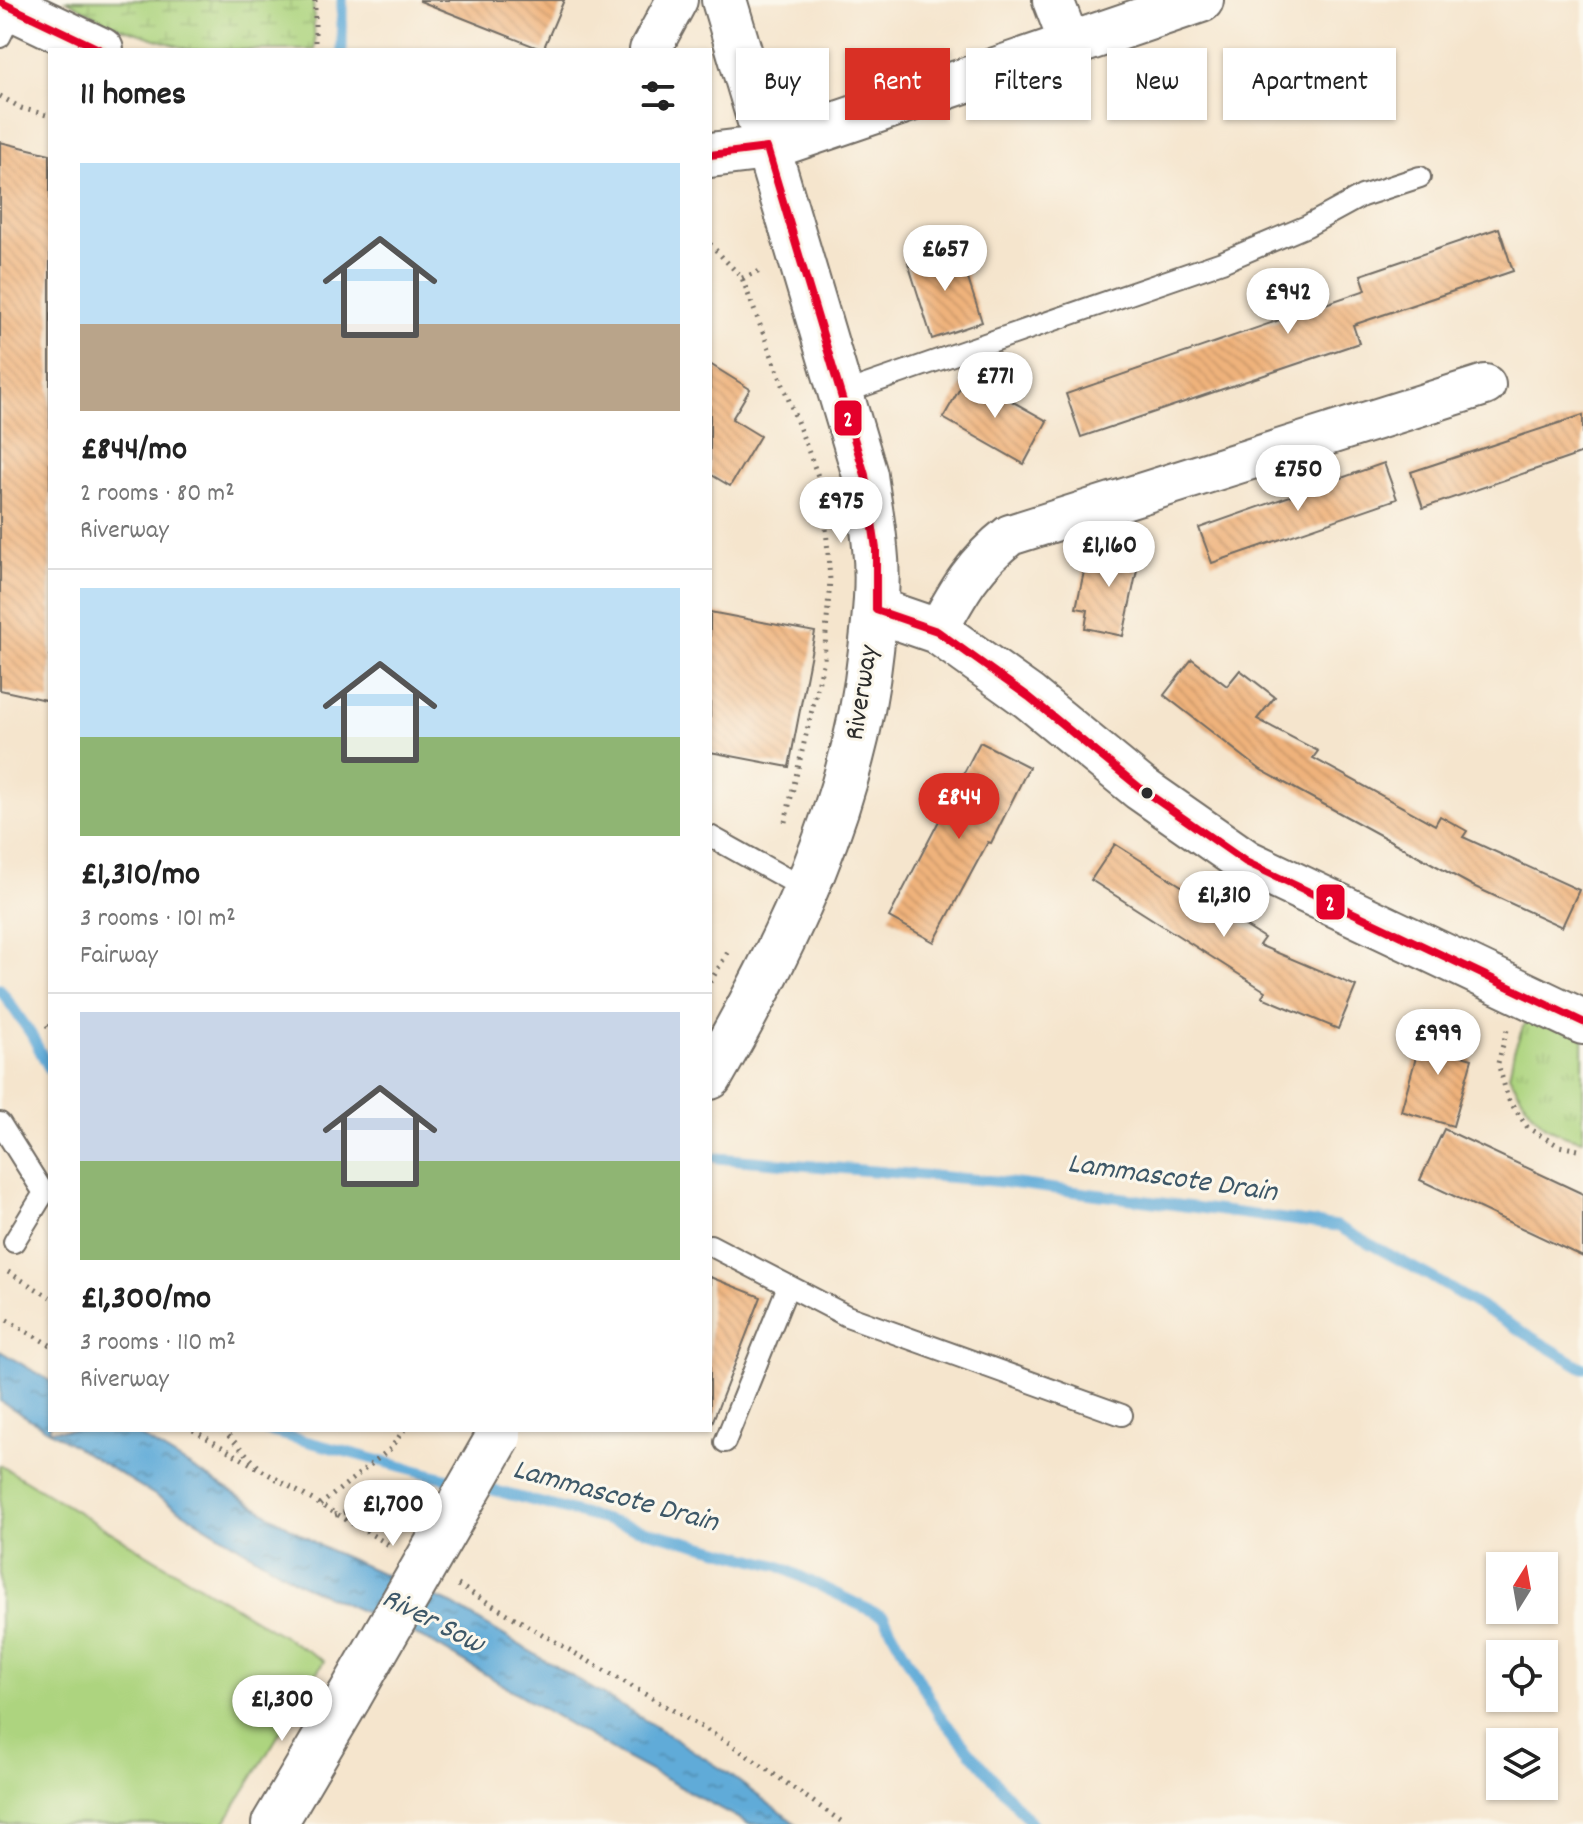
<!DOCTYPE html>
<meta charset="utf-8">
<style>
:root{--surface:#fff;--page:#f2f2f2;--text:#222;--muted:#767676;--line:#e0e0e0;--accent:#d93025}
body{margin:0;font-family:Dekko,sans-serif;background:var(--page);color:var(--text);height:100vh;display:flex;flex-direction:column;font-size:30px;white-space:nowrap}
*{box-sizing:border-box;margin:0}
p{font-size:26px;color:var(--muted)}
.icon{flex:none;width:44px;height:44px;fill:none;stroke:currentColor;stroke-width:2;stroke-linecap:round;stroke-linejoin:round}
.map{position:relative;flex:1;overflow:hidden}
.panel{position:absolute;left:48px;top:48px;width:664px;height:1384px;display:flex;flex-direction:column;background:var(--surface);border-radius:0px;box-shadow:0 2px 6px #0004}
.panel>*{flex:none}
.banner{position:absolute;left:736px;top:48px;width:726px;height:72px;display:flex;gap:16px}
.needle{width:52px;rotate:11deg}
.fabs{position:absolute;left:1486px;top:1552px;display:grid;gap:16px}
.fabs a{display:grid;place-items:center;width:72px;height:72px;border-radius:0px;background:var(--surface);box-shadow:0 2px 6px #0004;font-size:40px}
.price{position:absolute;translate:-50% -68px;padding:0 18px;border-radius:28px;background:#fff;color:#222;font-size:26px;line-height:52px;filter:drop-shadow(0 2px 4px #0008)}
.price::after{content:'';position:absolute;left:50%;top:48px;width:24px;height:18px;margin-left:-12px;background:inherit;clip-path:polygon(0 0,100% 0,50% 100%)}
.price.active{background:var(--accent);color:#fff}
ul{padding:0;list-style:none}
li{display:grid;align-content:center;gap:16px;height:424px;padding:0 32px}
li+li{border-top:2px solid var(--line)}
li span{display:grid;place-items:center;height:248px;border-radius:0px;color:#555}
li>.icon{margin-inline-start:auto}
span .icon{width:144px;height:144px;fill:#fffc;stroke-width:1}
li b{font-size:34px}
h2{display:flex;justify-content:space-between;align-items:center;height:96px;padding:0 32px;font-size:34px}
.tag{padding:0 28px;border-radius:0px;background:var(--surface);box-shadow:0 2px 6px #0004;font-size:28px;line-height:72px}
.tag.active{background:var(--accent);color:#fff}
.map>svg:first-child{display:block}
.grass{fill:url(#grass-tufts);stroke:#6c8055;stroke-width:2}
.wetland{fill:url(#wetland-marsh);stroke:#6c8055;stroke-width:2}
.green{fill:#add47f;stroke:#6c8055;stroke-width:2}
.water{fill:url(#water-ripples);stroke:#466b82;stroke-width:2}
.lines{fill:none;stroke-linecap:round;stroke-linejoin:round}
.stream{stroke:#60abd8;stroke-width:11}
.building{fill:url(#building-back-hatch)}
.lane-casing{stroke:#726c64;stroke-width:24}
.street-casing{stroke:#726c64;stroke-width:44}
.secondary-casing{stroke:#726c64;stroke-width:48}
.highway-casing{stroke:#726c64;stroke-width:48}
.path{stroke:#726c64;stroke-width:5;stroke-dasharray:2 6;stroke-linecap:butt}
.lane{stroke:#fff;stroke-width:20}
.street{stroke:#fff;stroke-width:40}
.secondary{stroke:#fff;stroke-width:44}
.highway{stroke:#fff;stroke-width:44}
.secondary-bridge-casing{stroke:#726c64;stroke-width:48;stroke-linecap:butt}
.secondary-bridge{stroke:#fff;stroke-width:44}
.bus-1-casing{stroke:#fbf7ec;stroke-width:14}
.bus-1{stroke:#e4002b;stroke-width:8}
.bus-dot{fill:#2b2b2b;stroke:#fbf7ec;stroke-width:3}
.labels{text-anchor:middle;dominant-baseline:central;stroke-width:6;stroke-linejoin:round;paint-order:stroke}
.street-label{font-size:28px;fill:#2b2b2b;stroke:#fbf7ec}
.water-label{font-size:30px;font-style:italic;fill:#3e5868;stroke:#fbf7ec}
.line-badge{stroke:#fbf7ec;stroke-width:3}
.badge-label{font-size:22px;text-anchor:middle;font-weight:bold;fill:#fff}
</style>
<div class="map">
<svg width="1583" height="1824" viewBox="0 0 1583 1824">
<defs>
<pattern id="grass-tufts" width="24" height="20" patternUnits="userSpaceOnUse" patternTransform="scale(2)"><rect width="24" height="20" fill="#add47f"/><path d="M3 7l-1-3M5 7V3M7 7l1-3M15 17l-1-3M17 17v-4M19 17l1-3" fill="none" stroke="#95b66e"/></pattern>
<pattern id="wetland-marsh" width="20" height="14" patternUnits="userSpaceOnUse" patternTransform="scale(2)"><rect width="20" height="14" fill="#add47f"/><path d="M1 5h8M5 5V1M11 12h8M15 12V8" fill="none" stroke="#95b66e"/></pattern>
<pattern id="water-ripples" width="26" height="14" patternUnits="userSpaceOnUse" patternTransform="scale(2)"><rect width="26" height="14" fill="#60abd8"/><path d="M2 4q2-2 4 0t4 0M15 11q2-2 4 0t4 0" fill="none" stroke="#4f8baf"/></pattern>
<pattern id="building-back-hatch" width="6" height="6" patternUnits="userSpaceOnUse" patternTransform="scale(2)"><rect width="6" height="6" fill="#efb27b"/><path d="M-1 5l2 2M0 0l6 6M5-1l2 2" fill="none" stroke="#cd996a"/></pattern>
</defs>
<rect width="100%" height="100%" fill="#fbf7ec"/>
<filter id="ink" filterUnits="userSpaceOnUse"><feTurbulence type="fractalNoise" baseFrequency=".0125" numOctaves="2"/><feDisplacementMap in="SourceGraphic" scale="16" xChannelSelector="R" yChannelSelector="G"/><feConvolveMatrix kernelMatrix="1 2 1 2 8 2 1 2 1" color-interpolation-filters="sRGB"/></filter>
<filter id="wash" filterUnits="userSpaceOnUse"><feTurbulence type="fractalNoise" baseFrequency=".006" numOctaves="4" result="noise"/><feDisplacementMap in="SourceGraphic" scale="32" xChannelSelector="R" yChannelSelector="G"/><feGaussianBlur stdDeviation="1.8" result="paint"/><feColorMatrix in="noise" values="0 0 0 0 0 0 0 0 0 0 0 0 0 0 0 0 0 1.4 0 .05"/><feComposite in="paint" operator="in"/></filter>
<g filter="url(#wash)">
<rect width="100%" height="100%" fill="#f5e5cd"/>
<path class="grass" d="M 1531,1006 L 1583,1033 L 1583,1140 C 1538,1132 1531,1112 1509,1075 L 1514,1051 Z"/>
<polygon class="wetland" points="67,0 313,0 315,50 190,50 112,25"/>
<polygon class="green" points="0,1465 324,1661 224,1824 0,1824"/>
<polygon class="water" points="0,1351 50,1381 50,1430 130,1430 324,1548 453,1605 648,1722 726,1772 796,1824 749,1824 626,1758 431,1642 303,1585 0,1401"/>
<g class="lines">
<g class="stream">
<polyline points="342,50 342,0"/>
<polyline points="0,989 31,1034 50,1070"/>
<polyline points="717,1158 994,1181 1337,1226 1431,1277 1583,1368"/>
<polyline points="264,1430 460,1482"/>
<polyline points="481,1487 779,1566 884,1617 939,1715 1032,1824"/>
</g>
</g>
<g id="blocks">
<g class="building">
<polygon points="564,0 543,50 420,1 420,0"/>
<polygon points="0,142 50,154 50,701 0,690"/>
<polygon points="1499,228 1513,271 1353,325 1359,343 1081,437 1066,394 1366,290 1361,275"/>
<polygon points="958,248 982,322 932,339 908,263"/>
<polygon points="710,364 750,389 732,419 760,436 730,486 710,474"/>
<polygon points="967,376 1047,421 1024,464 943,418"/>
<polygon points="1583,415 1583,453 1423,508 1411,472"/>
<polygon points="1384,463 1397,499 1212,563 1199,528"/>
<polygon points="1103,543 1141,551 1123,636 1085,628 1088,610 1076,608 1087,558 1099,561"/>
<polygon points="710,612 815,632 789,767 710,752"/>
<polygon points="1192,659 1227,686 1240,670 1275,697 1257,719 1318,751 1313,758 1435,825 1440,816 1467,831 1463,837 1579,890 1562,927 1473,886 1261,770 1164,695"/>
<polygon points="980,742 1029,767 991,843 988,842 934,942 889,917"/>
<polygon points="1115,844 1264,938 1259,945 1356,986 1338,1029 1262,997 1265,991 1091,880"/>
<polygon points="1425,1025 1468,1037 1462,1056 1472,1059 1453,1126 1401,1111"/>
<polygon points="1444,1129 1583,1194 1583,1257 1420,1180"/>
<polygon points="710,1277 761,1297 712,1423 710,1423"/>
</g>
</g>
</g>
<g filter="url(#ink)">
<use href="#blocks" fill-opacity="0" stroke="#726c64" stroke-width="2"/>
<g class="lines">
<g class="lane-casing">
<g id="lane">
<polyline points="0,37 14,9"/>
<polyline points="843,393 1222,262 1307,226 1362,196 1420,177"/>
<polyline points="710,836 807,890"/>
<polyline points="0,1123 44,1193 14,1242"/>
<polyline points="710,1245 847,1316 1122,1415"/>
<polyline points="725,1442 788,1286"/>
</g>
</g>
<g class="street-casing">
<g id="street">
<polyline points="1053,0 1071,47"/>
<polyline points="650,50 677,0"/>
<path d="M 937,631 C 958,592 975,562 1010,535 L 1485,385"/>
</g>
</g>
<g class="secondary-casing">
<g id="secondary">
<polyline points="876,610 937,631 1029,697 1140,788 1246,862 1583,1022"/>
<path d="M 710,1077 C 787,944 855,804 871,650 C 875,616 879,581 875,547 C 873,523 868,499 865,475 L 724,0"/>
<polyline points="274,1824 349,1697"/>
</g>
</g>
<g class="highway-casing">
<g id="highway">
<polyline points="0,2 101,50"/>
<polyline points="710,155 767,148 1201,0"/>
</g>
</g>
<g class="path">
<polyline points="315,0 315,50"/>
<polyline points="0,96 21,108 50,116"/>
<polyline points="710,244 742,278 821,484"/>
<polyline points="742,278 763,270"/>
<polyline points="785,822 824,660 830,580 824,501"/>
<polyline points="710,982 728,952"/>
<polyline points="47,1025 50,1030"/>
<polyline points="1507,1030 1498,1063 1508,1099 1528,1128 1559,1146 1583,1151"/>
<polyline points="8,1272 50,1297"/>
<polyline points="0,1316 50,1345"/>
<polyline points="193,1430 391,1546"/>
<polyline points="223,1430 259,1467"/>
<polyline points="320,1505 390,1449 404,1430"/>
<polyline points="335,1515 421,1492"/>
<polyline points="458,1585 729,1743 845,1824"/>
</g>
<use href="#lane" class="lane"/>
<use href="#street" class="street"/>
<use href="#secondary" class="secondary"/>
<use href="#highway" class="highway"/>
<g class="secondary-bridge-casing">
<polyline id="secondary-bridge" points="349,1697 499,1436"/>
</g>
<use href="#secondary-bridge" class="secondary-bridge"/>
<g class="bus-1-casing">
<g id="bus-1">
<polyline points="0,2 101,50"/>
<polyline points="710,155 767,148 865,475 876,549 876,610 937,631 1029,697 1140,788 1246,862 1583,1022"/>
</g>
</g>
<use href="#bus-1" class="bus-1"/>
</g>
</g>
<circle class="bus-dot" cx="1147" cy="793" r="7"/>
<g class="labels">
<g class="street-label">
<text transform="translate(864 693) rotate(-81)">Riverway</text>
</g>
<g class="water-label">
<text transform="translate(1172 1180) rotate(8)">Lammascote Drain</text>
<text transform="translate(615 1498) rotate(15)">Lammascote Drain</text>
<text transform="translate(432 1623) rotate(27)">River Sow</text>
</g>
</g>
<g class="line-badge">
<rect x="833" y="399" width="30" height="38" rx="8" fill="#e4002b"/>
<rect x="1315" y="883" width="31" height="38" rx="8" fill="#e4002b"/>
</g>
<g class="badge-label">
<text x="848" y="426">2</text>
<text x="1330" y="910">2</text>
</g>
</svg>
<div class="fabs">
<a><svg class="needle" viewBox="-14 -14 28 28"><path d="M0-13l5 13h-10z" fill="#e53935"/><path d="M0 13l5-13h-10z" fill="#767676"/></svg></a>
<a><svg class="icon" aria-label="locate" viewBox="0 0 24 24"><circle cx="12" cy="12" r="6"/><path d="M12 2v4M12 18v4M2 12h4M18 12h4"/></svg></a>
<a><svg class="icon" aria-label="layers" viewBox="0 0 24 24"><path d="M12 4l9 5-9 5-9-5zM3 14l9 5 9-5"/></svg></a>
</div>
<b class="price" style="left:945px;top:293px">£657</b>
<b class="price" style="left:1288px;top:336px">£942</b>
<b class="price" style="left:995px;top:420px">£771</b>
<b class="price" style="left:1298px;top:513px">£750</b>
<b class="price" style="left:841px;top:545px">£975</b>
<b class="price" style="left:1109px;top:589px">£1,160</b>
<b class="price active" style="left:959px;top:841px">£844</b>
<b class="price" style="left:1224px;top:939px">£1,310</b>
<b class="price" style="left:1438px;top:1077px">£999</b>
<b class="price" style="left:393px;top:1548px">£1,700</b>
<b class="price" style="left:282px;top:1743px">£1,300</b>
<div class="banner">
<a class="tag">Buy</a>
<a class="tag active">Rent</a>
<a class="tag">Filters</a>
<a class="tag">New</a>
<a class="tag">Apartment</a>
</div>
<section class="panel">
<h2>11 homes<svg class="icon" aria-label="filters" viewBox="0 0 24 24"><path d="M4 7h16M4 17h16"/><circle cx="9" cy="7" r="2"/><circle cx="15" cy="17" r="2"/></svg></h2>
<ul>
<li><span style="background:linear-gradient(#bfe0f5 65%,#b9a48a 0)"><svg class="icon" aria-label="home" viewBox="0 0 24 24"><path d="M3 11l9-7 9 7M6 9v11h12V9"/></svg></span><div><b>£844/mo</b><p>2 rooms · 80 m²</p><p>Riverway</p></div></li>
<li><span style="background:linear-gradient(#bfe0f5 60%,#8fb573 0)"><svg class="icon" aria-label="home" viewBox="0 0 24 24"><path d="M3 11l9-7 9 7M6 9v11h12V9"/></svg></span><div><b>£1,310/mo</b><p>3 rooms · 101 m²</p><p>Fairway</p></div></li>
<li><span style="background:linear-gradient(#c9d6e8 60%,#8fb573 0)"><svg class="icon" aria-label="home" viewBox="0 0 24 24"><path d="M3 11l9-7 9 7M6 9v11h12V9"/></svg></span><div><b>£1,300/mo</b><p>3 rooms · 110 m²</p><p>Riverway</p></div></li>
</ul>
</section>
</div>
